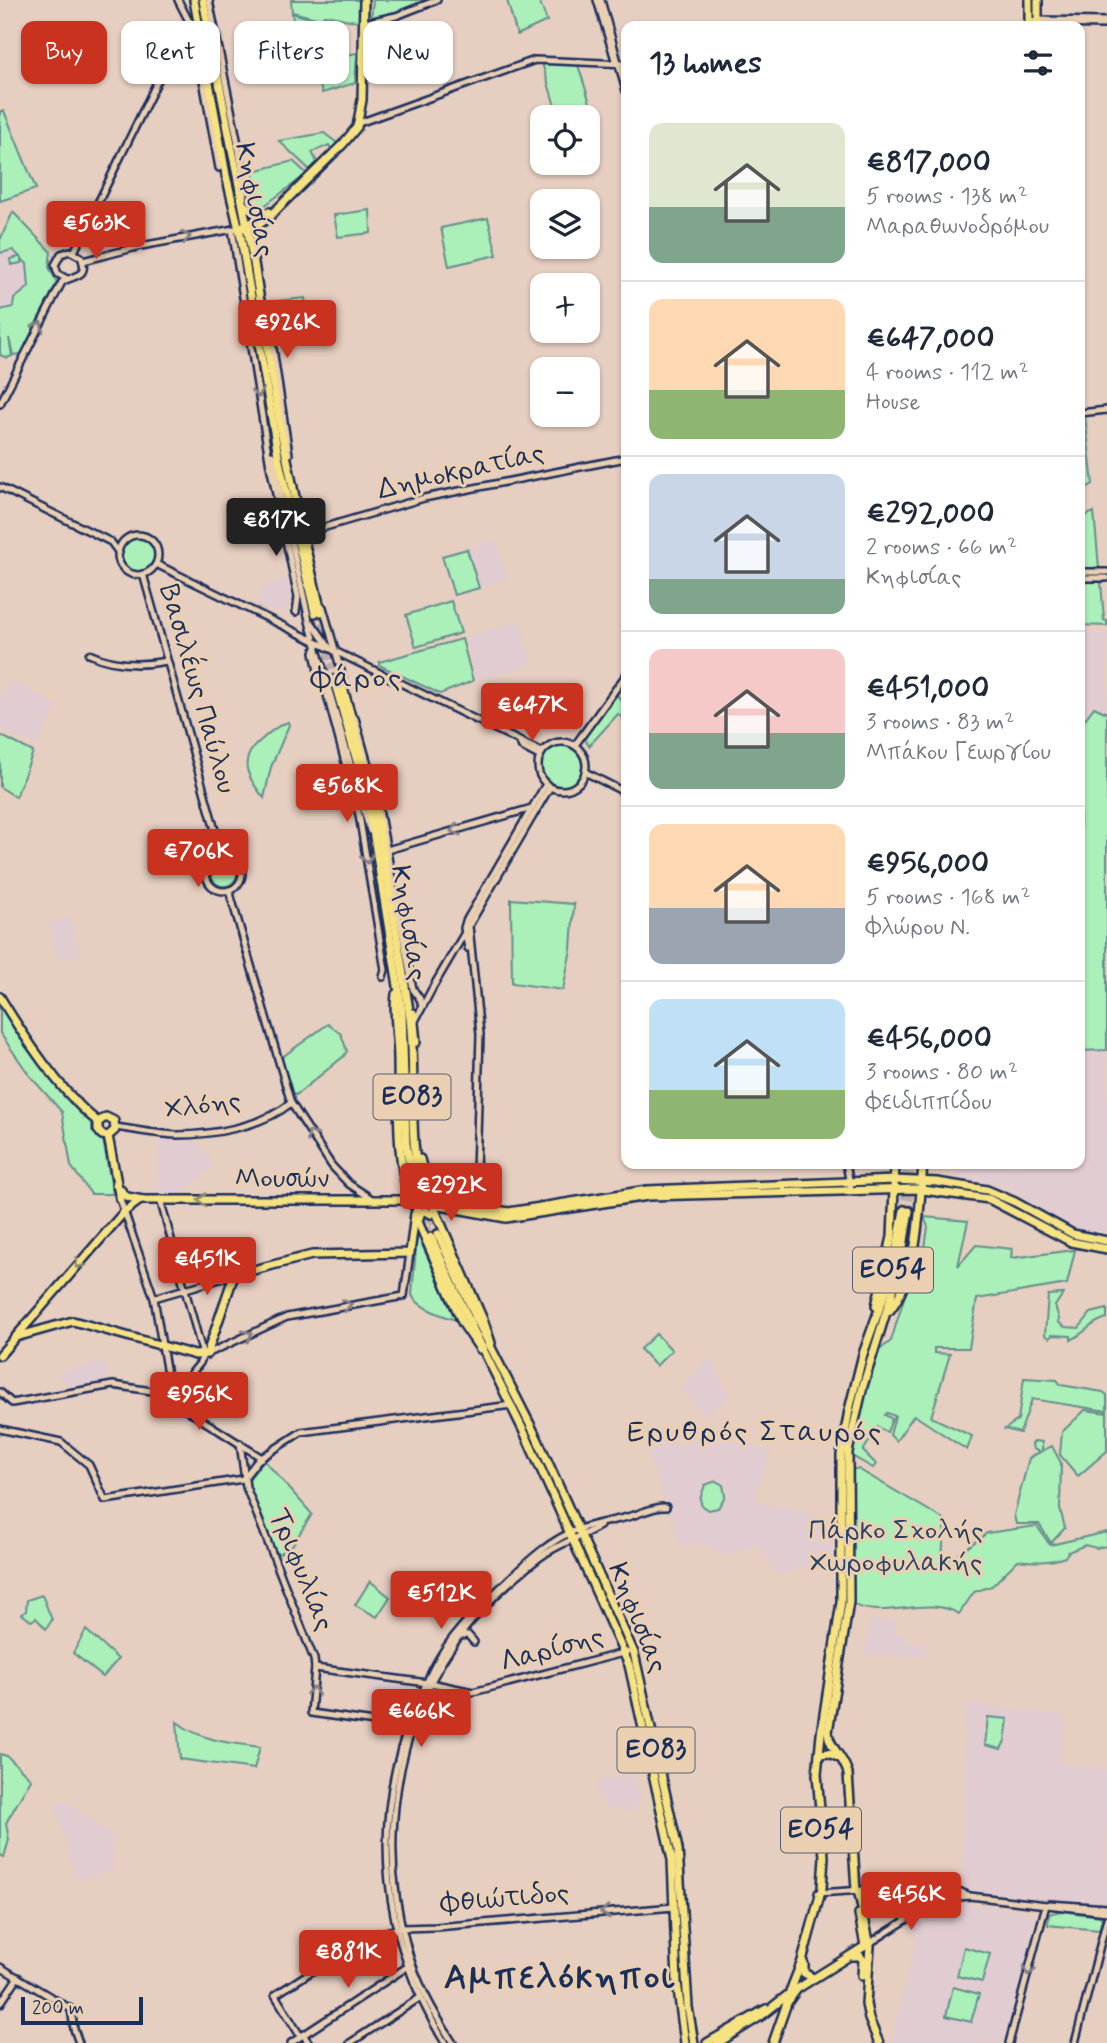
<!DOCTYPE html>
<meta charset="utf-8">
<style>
:root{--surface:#fff;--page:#f2f2f3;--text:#1f2937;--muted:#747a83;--line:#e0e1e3;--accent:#c8321e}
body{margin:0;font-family:Mynerve,sans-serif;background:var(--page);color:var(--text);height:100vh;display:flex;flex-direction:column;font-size:26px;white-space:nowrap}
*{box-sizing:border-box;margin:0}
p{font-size:23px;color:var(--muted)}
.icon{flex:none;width:38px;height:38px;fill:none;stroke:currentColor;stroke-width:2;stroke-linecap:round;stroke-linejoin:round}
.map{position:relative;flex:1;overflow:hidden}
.details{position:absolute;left:621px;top:21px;width:464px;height:1148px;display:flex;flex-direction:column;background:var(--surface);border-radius:14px;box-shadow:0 2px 5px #0004}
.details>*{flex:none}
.guide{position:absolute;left:21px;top:21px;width:495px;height:63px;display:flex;gap:14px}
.tools{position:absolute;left:530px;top:105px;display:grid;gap:14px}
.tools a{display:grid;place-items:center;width:70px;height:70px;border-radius:14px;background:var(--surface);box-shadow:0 2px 5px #0004;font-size:35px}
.scale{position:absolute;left:21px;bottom:18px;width:122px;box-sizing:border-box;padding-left:7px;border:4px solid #1b2f5e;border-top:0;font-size:19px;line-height:24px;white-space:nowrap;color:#1b2f5e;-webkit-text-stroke:5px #eacfb1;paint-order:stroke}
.price{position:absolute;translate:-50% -60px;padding:0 16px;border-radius:7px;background:var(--accent);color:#fff;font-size:23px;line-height:46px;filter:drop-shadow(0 2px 4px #0008)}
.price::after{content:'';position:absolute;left:50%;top:42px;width:21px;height:16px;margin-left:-10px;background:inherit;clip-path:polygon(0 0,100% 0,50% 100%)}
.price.current{background:#222;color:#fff}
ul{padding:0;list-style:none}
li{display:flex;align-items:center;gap:21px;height:175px;padding:0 28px}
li+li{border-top:2px solid var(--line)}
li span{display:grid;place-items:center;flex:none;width:196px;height:140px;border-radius:14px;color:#555}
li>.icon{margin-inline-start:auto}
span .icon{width:84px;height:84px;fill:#fffc;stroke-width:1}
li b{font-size:30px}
h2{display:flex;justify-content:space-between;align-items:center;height:84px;padding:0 28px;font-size:30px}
.pill{padding:0 24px;border-radius:14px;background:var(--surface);box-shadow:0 2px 5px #0004;font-size:24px;line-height:63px}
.pill.current{background:var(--accent);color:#fff}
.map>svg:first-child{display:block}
.built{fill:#e1ccd2}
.green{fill:#abefb9;stroke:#638f8c;stroke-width:2}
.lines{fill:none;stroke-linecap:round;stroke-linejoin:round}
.major-tunnel{stroke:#bdaeac;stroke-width:7;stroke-dasharray:7 3.5;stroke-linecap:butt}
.minor-casing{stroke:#1b2f5e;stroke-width:10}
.major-casing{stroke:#1b2f5e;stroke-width:12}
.minor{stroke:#eacfb1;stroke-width:5}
.major{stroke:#f6e281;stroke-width:7}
.oneway{stroke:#827f88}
.oneway2{stroke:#888870}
.labels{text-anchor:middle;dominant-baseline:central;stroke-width:6;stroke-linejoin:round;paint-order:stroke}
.shield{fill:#eacfb1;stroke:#595f77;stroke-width:2}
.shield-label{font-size:26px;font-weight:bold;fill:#1b2f5e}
.street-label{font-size:28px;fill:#1b2f5e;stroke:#eacfb1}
.park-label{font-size:28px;fill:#294267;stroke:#eacfb1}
.neighbourhood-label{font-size:30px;letter-spacing:2px;fill:#1b2f5e;stroke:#eacfb1}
.district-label{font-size:35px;font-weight:bold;letter-spacing:2px;fill:#1b2f5e;stroke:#eacfb1}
</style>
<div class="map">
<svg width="1107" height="2043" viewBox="0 0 1107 2043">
<rect width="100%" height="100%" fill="#e6cec0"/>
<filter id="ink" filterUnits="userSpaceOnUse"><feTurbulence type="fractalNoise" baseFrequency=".0143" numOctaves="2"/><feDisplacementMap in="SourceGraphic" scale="14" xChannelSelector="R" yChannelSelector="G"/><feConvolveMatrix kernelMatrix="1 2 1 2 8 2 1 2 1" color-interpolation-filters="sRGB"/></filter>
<g filter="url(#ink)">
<g class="built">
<polygon points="12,250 27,264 29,287 13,299 13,306 0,310 0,253"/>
<polygon points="496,540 507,579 479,588 467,549"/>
<polygon points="290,577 293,596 286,610 274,612 255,604 264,587 268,587 270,583"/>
<polygon points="519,621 532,664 477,681 466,637"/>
<polygon points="1080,632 1107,633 1107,1237 1070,1229 1025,1203 1024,1196 1010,1188 1008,1190 1000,1186 960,1178 960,1164 1080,1164"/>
<polygon points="9,680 57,705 36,746 0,729 0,698"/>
<polygon points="69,917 80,954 59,960 49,923"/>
<polygon points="161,1134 190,1135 214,1165 177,1199 155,1199"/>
<polygon points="711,1357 728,1395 707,1415 680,1388"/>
<polygon points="93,1364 107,1366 106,1381 71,1387 59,1376 58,1372"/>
<polygon points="709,1432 771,1452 753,1499 775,1507 783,1505 822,1518 836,1520 837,1554 777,1576 761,1546 754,1544 728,1556 699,1541 682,1547 649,1457 653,1439 684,1445 697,1433"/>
<polygon points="871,1620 895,1620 895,1634 906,1634 906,1643 924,1643 924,1656 865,1655"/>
<polygon points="372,1680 413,1688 412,1698 402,1720 393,1717 390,1719 367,1715"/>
<polygon points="966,1704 1065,1716 1059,1764 1107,1770 1107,1901 1103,1904 981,1892 967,1890 962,1885"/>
<polygon points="633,1774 641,1801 635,1801 636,1810 626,1813 625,1807 606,1811 605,1802 599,1795 596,1782"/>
<polygon points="58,1802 65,1802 115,1837 111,1855 114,1868 83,1880 77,1879 58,1814 56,1804"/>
<polygon points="951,1902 1017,1910 1033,1915 1036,1927 1005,2043 891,2043 915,1946 913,1921"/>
</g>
<g class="green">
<path d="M 291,0 L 359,0 L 359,21 C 346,21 337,16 324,15 L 320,19 L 292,12 Z"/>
<polygon points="373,0 430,0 414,7 371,18"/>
<polygon points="507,0 539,0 547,21 517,35"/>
<polygon points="292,13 320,21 318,40 298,44"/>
<polygon points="357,53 355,83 322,93 314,61"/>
<polygon points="542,63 578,65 591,106 558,116"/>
<polygon points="0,111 4,111 36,189 0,201"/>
<polygon points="324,133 337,143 332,150 329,145 312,152 318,164 311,171 279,141"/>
<polygon points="293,161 307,174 264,206 250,202 254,171"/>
<polygon points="370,210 371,233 338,237 334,215"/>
<polygon points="13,212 51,252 49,267 57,282 21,354 13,355 9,338 12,356 7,358 0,355 0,310 13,307 14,299 29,287 27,264 21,258 21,263 11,265 10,259 20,257 13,250 0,253 0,240"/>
<polygon points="488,218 497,255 449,266 441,228"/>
<polygon points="305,298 309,321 269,327 267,302"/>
<polygon points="1080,415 1085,416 1093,484 1088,487 1080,487"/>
<polygon points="1094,512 1099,568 1080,568 1080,518"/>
<circle cx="138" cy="555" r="17"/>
<polygon points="467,549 479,588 454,595 442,556"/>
<polygon points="1080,582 1101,582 1104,620 1107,621 1107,626 1080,625"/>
<polygon points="451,601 461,633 416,647 406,615"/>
<polygon points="462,639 473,681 440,694 379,665 379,662"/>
<polygon points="617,695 626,706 626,722 618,714 589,746 584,738"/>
<polygon points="1094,707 1107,713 1107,1050 1080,1051 1080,726"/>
<path d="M 288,722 L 289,725 L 271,767 L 264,798 C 247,777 237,760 260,741 C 269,733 276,726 288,722 Z"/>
<polygon points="0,735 33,752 16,797 0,787"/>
<circle cx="561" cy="766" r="21"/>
<circle cx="224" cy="873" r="13"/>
<polygon points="511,899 574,904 571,949 563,990 512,983"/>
<polygon points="0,1005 34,1055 87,1116 92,1123 92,1131 103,1140 113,1194 91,1194 71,1166 62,1112 30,1076 0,1033"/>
<polygon points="328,1024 341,1034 347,1051 344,1056 296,1095 291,1093 281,1058"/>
<polygon points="924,1217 968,1221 958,1266 976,1245 1012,1249 1011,1258 1075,1250 1067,1284 977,1299 969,1348 934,1348 934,1353 950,1354 931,1417 972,1436 967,1450 914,1415 896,1441 890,1435 895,1416 887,1413 885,1415 892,1419 887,1432 878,1427 863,1451 876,1464 873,1468 852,1456 859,1414 878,1351 891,1341 911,1275 921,1276 928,1227"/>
<path d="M 417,1236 L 419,1238 L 456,1320 C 443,1316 417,1307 412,1295 Z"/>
<path d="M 1063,1294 L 1055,1306 L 1059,1319 L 1058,1322 L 1065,1327 L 1079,1328 L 1091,1313 L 1107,1309 L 1107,1318 C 1089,1323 1086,1333 1071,1340 L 1071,1336 L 1052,1335 L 1050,1338 L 1045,1335 L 1048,1295 Z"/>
<polygon points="656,1334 672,1350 656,1366 640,1349"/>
<polygon points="1024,1378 1057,1380 1061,1385 1103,1392 1107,1395 1107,1411 1032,1399 1020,1433 1005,1429 1018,1420"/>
<polygon points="1085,1410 1107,1413 1107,1451 1078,1476 1060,1455 1062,1432"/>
<polygon points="1035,1441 1042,1442 1042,1451 1052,1446 1061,1463 1060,1509 1065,1528 1051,1543 1039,1524 1016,1524 1014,1515 1029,1458 1040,1452 1033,1449 1032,1444"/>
<polygon points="264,1460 312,1514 291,1547 287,1547 280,1554 273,1550 247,1482"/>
<path d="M 854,1469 L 858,1469 L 945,1520 L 942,1558 L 952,1559 L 987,1533 L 1037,1526 L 1050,1545 L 1107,1532 L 1107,1546 L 1096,1548 L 1085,1545 L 1068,1552 L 1065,1557 C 1049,1563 1034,1562 1018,1560 L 992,1586 L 974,1592 L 959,1614 C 927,1594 883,1622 851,1603 L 850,1473 Z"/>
<polygon points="716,1481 723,1485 725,1496 718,1508 708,1510 702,1506 700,1499 705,1485"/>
<polygon points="370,1581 390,1597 377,1617 355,1605"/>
<polygon points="42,1595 52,1620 46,1629 36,1618 31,1621 22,1614 26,1611 27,1600"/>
<polygon points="86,1630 118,1659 103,1677 73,1653"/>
<polygon points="988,1717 1008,1719 1005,1741 1001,1749 985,1745"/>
<path d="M 177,1722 C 202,1741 229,1743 260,1747 L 254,1769 L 180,1759 Z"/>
<polygon points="0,1754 7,1756 31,1779 6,1823 9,1840 4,1857 0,1855"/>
<polygon points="1060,1911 1100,1916 1102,1919 1099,1930 1048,1925 1049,1914"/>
<polygon points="964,1947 990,1954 982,1982 957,1976"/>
<polygon points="953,1987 979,1994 971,2022 946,2016"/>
</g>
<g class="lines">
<g class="major-tunnel">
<polyline points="321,612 333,653"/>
<polyline points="315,613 334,680"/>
<polyline points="418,1175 423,1198"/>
<polyline points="412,1177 419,1204 431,1237"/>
<polyline points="426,1209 438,1234"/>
<polyline points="904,1210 906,1164"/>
<polyline points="909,1211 912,1164"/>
</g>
<g class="minor-casing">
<g id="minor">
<polyline points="178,0 194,31 219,168"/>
<polyline points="209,0 238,144 245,189 243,200"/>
<polyline points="597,0 616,63"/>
<polyline points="601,0 626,91"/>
<polyline points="1029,22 1037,20 1107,21"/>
<polyline points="364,23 396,16 437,0"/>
<polyline points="1036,24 1107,25"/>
<polyline points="359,123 535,60 626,64"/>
<polyline points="232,229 270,466 298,597 296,612"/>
<polyline points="74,252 182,31 191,22"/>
<polyline points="83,261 141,246 234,229"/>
<polyline points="268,315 289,454"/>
<path d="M 0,404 L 62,282 C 73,275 90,278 81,257 L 70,251 L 61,254 L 55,265 L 58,274 L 67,279"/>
<polyline points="1080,413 1107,410"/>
<polyline points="272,455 310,625 370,831"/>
<polyline points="0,487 111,542 119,553"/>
<polyline points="305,533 424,498 626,458"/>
<circle cx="138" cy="555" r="20"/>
<polyline points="156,564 542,752"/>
<polyline points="1080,572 1107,572"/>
<polyline points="143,574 222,855"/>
<polyline points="1080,578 1107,578"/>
<polyline points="323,607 343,678"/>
<polyline points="312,623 329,647"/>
<polyline points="317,646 314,652 318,671 323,680 359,815 385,970 383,977"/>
<path d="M 89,654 C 113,665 141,666 167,661"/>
<polyline points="355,718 374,786"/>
<circle cx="562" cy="766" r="24"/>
<polyline points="520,743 522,747 539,756"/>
<polyline points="575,745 626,675"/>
<polyline points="585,772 626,793"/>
<polyline points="377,799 413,989 420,999 422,1007"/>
<polyline points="387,850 532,808"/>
<circle cx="224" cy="873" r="18"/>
<polyline points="229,890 291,1103 332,1166 349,1184 372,1199"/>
<polyline points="469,926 480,1034 475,1207"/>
<polyline points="468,948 464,928 466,921 546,784"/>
<polyline points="415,1021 433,987 550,787"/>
<path d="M 116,1127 C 135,1130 156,1134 176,1135 C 212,1135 262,1127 291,1103"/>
<polyline points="846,1164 851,1189"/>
<polyline points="120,1199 154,1298 171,1398"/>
<polyline points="160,1199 203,1355 200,1363 171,1398"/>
<polyline points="154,1298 234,1275"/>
<polyline points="207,1354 287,1317 404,1296 410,1253"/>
<polyline points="0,1392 12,1403 113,1385 158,1392 262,1458"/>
<polyline points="0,1429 61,1442 89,1465 105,1500 243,1479"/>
<polyline points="240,1443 246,1487 314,1659 315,1668 311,1713 410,1727"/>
<polyline points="243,1479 258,1460 301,1432 512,1405"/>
<polyline points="460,1636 468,1635 474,1642"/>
<polyline points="315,1668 435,1684 473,1692 627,1652"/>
<polyline points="818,1893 937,1885 955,1889 967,1895"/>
<polyline points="1049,1904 1107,1908"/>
<polyline points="870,1943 939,1899 970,1896 1107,1912"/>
<polyline points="0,1967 71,2009 74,2029 79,2043"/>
<polyline points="0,2004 18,1977"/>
<polyline points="291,2043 407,1967"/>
<polyline points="309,2043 304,2036 299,2034 275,1995 367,1936 402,1928 436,1927 674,1907"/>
<polyline points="350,2043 421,1997"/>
<path d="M 445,2043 C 382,1940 368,1822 415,1709 C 425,1686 434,1663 449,1643 C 465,1620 487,1601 507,1581 C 528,1561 551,1539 579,1529 C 596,1523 614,1521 631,1516 C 642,1513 654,1506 666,1507"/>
<path d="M 453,2043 C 434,2013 416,1982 407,1947 C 378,1848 394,1731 453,1645 C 475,1613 508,1582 539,1558 C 559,1543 579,1538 600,1526"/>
<polyline points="1009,2043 1046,1905"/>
<polyline points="1075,2043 1107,1918"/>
</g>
</g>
<g class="major-casing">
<g id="major">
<polyline points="194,0 226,175 241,238 279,461 315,613"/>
<polyline points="203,0 254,263 279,421 306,549 321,612"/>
<polyline points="1029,26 1029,0"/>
<polyline points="1038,26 1038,0"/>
<polyline points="244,205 258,213 268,213"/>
<polyline points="243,226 258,220 269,212"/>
<polyline points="243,228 256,226 267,219 343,144 357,127 362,100 364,0"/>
<path d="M 340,677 L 374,798 L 409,1010 C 417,1065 408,1120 418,1175"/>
<polyline points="334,680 368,800 402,1011 406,1144 412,1177"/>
<path d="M 396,994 C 393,1015 398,1037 398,1059 C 399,1109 395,1156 411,1204"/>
<path d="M 0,997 C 24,1037 61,1093 98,1122"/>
<polyline points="413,1013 416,1042"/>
<polyline points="98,1122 106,1117 114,1121 115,1130 108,1136"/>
<polyline points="98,1122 98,1130 102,1135 108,1136"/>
<polyline points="108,1136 120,1199"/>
<polyline points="420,1159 428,1188"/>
<polyline points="116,1185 127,1197 143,1200 431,1200 509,1212 647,1190 894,1180 937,1182 987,1190 1015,1202 1073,1234 1107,1241"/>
<polyline points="424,1203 506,1218 648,1196 916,1189 989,1199 1071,1242 1107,1249"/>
<polyline points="432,1203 484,1322 491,1343"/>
<polyline points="415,1215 463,1324 480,1349"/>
<polyline points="418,1221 421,1212 426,1211 431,1214"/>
<polyline points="438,1234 479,1324 537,1438 634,1653 678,1849 688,2007 694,2043"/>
<polyline points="431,1237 472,1327 526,1436 629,1665 672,1860 677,1982 685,2043"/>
<polyline points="876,1306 892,1237 895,1164"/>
<path d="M 890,1310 C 919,1273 919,1210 923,1164"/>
<polyline points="16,1337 73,1321 195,1355 207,1354 234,1275 312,1255 410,1253 415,1214 427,1185"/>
<polyline points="0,1355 124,1212 139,1201"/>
<polyline points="819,1754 829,1753 840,1758"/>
<polyline points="859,1914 865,1946"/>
<polyline points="852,1956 860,1956 863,1960 862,1976"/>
<polyline points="804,1964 804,1973 813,1978"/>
<polyline points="707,2043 766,2009"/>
<polyline points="718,2043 761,2016 789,1994 802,1961 822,1888 824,1857 817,1774 821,1734 841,1602 841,1455 849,1410 863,1354 893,1270 904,1210"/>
<polyline points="773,2043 787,2003 797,1989 870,1943"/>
<path d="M 879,2043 L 869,2019 L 866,2004 L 870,1946 L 859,1894 L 856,1889 L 848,1774 C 845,1758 829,1748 828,1732 L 849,1602 L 848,1452 L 863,1386 L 899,1271 L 909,1211"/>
</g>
</g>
<use href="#minor" class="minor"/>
<use href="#major" class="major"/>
</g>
<defs><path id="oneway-chevron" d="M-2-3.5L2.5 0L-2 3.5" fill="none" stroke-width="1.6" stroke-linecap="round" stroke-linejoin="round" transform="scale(1.75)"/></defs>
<g class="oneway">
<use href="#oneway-chevron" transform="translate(186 237) rotate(-11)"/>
<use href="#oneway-chevron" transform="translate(39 326) rotate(-63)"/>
<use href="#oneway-chevron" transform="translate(258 393) rotate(81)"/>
<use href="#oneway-chevron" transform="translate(455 830) rotate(164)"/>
<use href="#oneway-chevron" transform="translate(367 859) rotate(80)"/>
<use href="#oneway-chevron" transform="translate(311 1135) rotate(-123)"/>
<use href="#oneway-chevron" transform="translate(347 1305) rotate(-11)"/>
<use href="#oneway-chevron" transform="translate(248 1335) rotate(-24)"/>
<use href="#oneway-chevron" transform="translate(313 1691) rotate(-84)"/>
<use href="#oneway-chevron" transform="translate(605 1912) rotate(176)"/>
<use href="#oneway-chevron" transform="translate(1029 1971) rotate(105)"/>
</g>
<g class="oneway2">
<use href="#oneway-chevron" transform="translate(202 1200) rotate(-180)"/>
<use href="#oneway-chevron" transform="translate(79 1264) rotate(131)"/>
</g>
</g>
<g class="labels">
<g class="shield">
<rect x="373.5" y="1074.5" width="77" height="45" rx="5"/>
<rect x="853" y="1247.5" width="80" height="45" rx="5"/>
<rect x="617.5" y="1727.5" width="77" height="45" rx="5"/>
<rect x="781" y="1807.5" width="80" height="45" rx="5"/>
</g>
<g class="shield-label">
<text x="412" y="1097">ΕΟ83</text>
<text x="893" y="1270">ΕΟ54</text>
<text x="656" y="1750">ΕΟ83</text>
<text x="821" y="1830">ΕΟ54</text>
</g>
<g class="street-label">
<text transform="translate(254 200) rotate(79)">Κηφισίας</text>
<text transform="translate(461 472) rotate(-13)">Δημοκρατίας</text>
<text transform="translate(197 689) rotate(74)">Βασιλέως Παύλου</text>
<text transform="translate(408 923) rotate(81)">Κηφισίας</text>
<text transform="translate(203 1106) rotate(-7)">Χλόης</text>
<text x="282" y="1179">Μουσών</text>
<text transform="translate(301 1570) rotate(68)">Τριφυλίας</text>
<text transform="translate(637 1618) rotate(68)">Κηφισίας</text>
<text transform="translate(552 1650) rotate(-15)">Λαρίσης</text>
<text transform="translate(505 1899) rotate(-5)">Φθιώτιδος</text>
</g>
<g class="park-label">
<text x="896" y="1531">Πάρκο Σχολής<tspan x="896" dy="32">Χωροφυλακής</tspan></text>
</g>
<g class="neighbourhood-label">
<text x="357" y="678">Φάρος</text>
<text x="755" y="1432">Ερυθρός Σταυρός</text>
</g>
<g class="district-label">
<text x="560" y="1978">Αμπελόκηποι</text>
</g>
</g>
</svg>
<div class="tools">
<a><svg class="icon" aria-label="locate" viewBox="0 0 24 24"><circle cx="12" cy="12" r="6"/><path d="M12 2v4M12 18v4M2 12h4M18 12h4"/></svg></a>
<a><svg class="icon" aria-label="layers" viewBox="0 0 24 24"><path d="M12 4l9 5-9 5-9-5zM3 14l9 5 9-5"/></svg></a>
<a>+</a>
<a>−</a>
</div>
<div class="scale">200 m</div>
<b class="price" style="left:96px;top:261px">€563K</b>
<b class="price" style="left:287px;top:360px">€926K</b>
<b class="price current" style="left:276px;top:558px">€817K</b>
<b class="price" style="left:532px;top:743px">€647K</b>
<b class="price" style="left:347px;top:824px">€568K</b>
<b class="price" style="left:198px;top:889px">€706K</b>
<b class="price" style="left:451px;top:1223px">€292K</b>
<b class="price" style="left:207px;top:1297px">€451K</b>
<b class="price" style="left:199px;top:1432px">€956K</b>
<b class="price" style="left:441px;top:1631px">€512K</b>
<b class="price" style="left:421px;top:1749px">€666K</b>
<b class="price" style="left:911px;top:1932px">€456K</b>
<b class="price" style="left:348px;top:1990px">€881K</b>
<div class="guide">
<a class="pill current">Buy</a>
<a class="pill">Rent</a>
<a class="pill">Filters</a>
<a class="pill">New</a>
</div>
<section class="details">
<h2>13 homes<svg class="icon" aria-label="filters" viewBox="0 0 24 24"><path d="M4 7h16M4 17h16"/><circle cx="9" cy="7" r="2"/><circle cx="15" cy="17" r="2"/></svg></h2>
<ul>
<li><span style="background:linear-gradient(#dfe7d0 60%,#7fa58c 0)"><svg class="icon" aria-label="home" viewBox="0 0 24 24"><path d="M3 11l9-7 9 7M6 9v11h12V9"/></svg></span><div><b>€817,000</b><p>5 rooms · 138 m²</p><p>Μαραθωνοδρόμου</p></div></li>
<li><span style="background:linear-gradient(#ffd9b3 65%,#8fb573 0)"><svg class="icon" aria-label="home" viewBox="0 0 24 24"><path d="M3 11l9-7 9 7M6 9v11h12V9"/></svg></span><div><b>€647,000</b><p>4 rooms · 112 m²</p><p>House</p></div></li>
<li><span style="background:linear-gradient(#c9d6e8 75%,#7fa58c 0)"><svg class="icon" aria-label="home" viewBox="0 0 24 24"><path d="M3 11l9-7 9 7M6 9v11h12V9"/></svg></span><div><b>€292,000</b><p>2 rooms · 66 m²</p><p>Κηφισίας</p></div></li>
<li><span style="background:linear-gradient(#f6c9c9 60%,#7fa58c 0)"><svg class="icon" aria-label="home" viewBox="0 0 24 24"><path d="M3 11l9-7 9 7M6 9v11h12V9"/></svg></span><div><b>€451,000</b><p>3 rooms · 83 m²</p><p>Μπάκου Γεωργίου</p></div></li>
<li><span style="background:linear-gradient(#ffd9b3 60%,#9aa5b1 0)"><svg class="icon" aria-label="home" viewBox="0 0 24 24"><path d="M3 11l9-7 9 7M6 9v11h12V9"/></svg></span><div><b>€956,000</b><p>5 rooms · 168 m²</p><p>Φλώρου Ν.</p></div></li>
<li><span style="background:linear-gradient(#bfe0f5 65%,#8fb573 0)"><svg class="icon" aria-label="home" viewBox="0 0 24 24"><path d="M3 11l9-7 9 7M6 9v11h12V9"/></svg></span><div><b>€456,000</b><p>3 rooms · 80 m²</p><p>Φειδιππίδου</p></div></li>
</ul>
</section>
</div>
